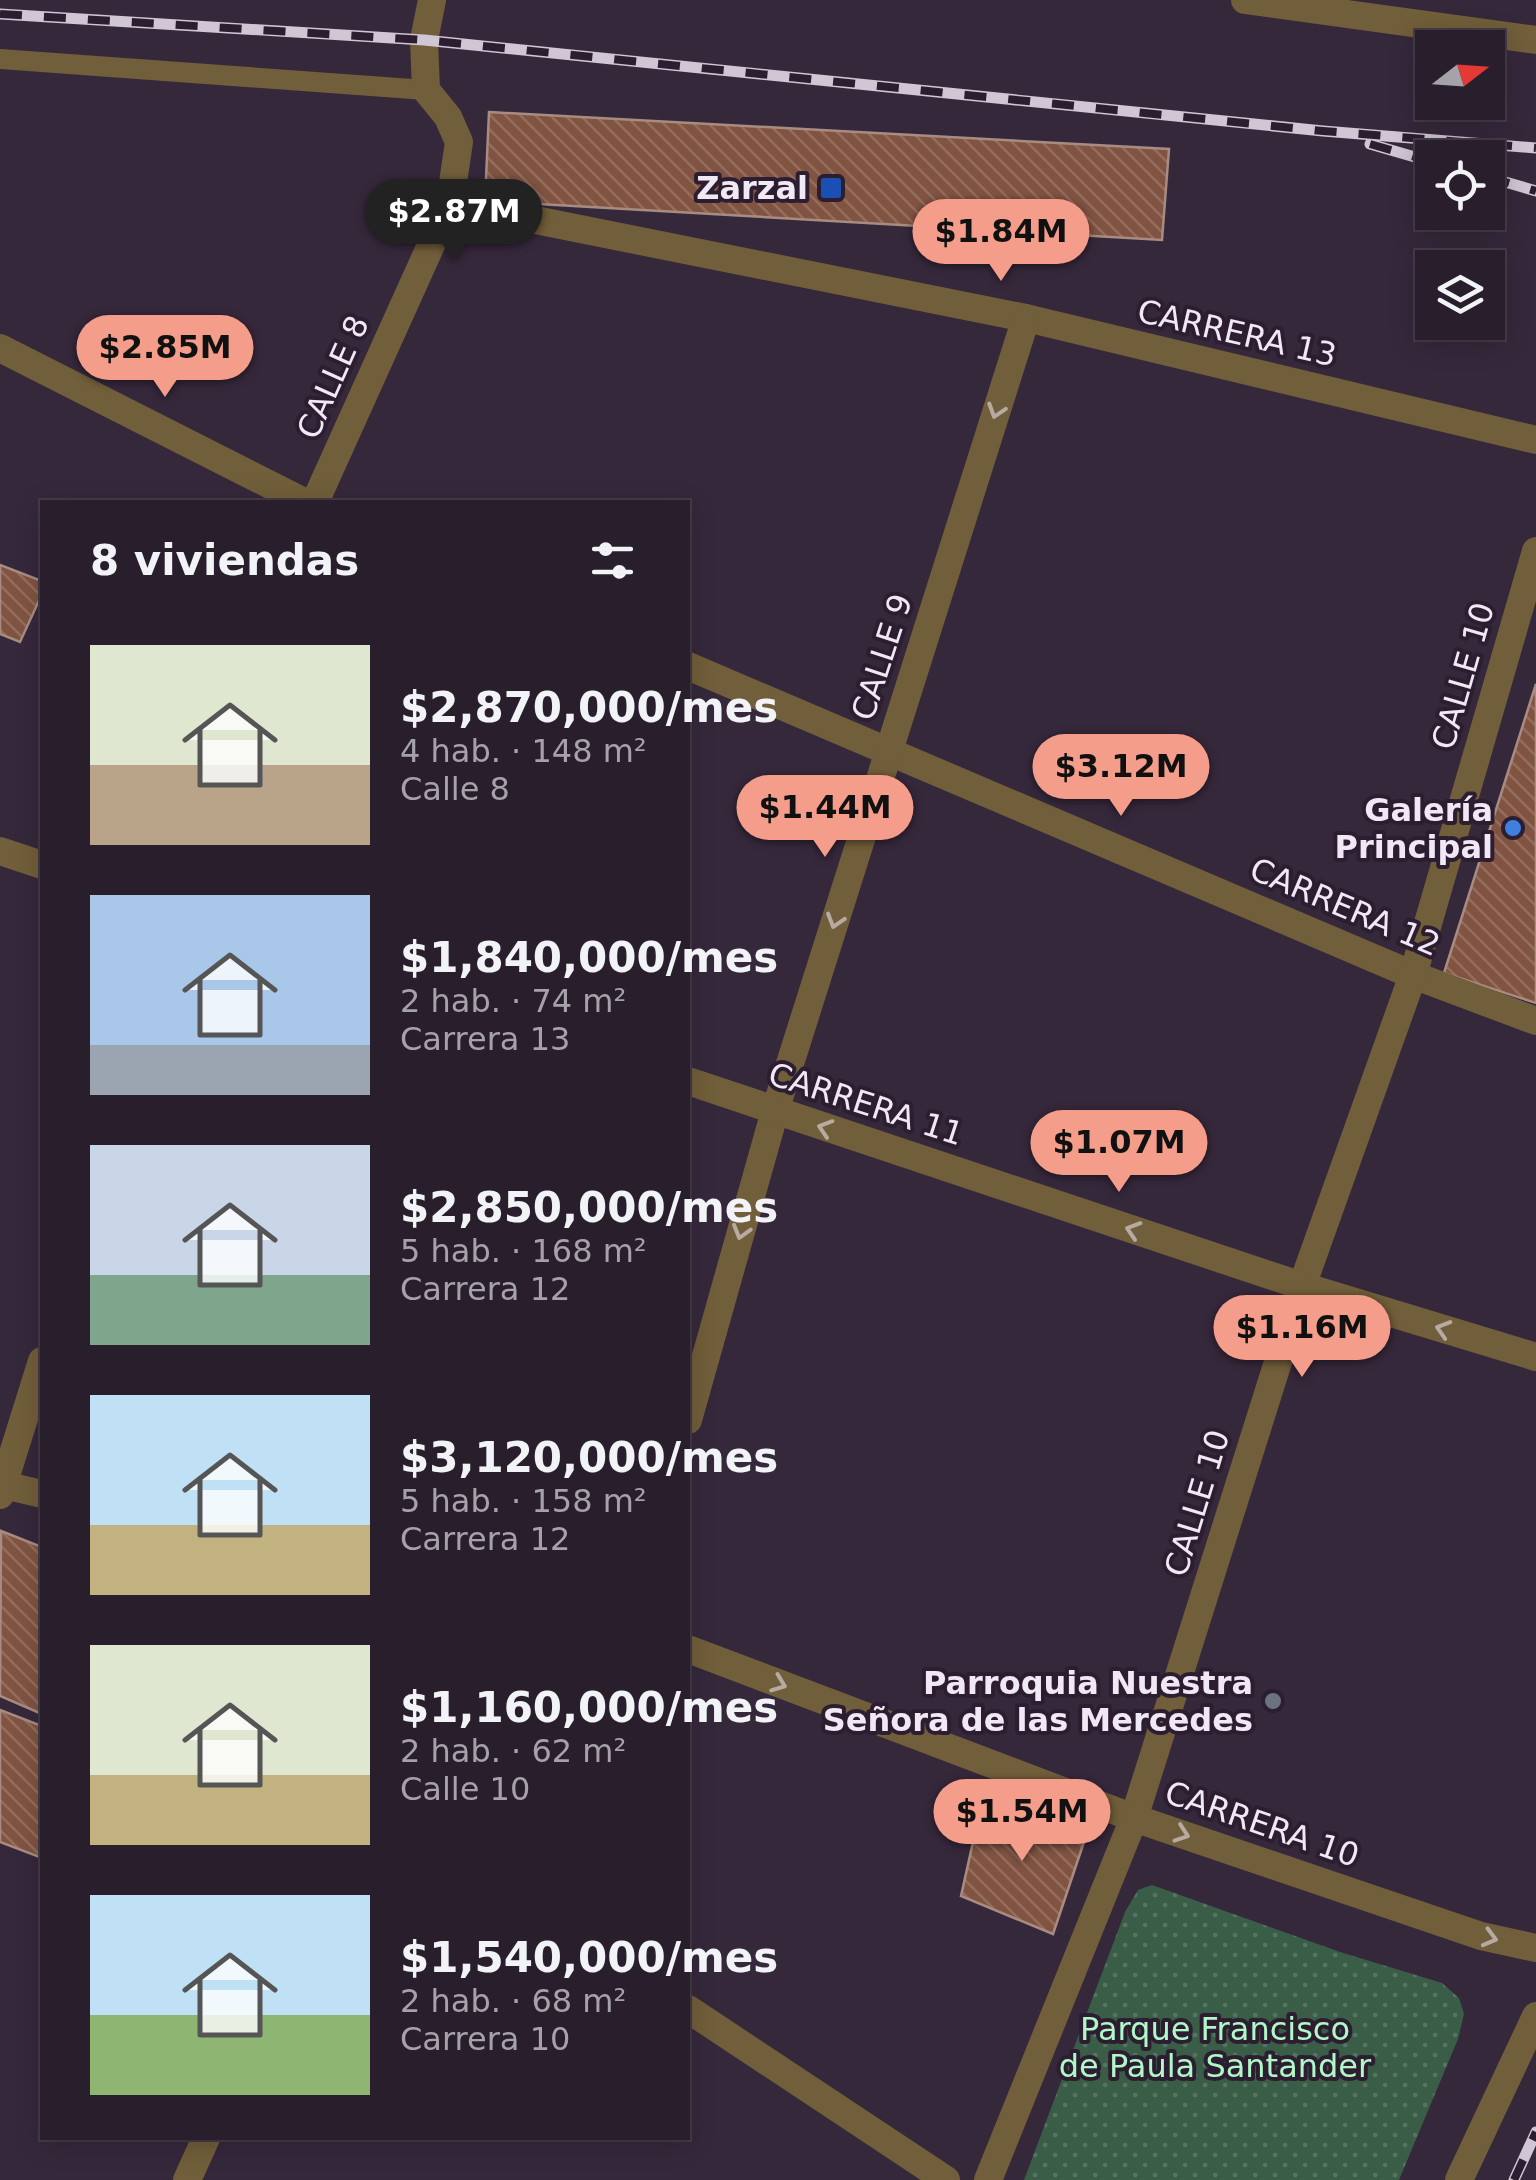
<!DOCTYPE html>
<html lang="es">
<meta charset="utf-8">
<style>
:root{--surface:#281e2c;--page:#342b38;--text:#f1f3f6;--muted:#a5a2a9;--line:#443c48;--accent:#f49d8b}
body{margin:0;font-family:"DejaVu Sans",sans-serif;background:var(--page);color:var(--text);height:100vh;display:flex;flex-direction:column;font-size:38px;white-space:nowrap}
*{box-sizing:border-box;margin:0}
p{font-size:32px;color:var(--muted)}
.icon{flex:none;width:55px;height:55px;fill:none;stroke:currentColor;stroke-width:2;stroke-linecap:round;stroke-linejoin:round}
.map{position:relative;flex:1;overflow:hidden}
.drawer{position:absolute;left:40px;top:500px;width:650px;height:1640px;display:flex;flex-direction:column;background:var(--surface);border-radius:0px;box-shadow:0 5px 25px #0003,0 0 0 2px var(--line)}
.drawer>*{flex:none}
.needle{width:65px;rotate:73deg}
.fabs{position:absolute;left:1415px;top:30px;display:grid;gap:20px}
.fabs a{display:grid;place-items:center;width:90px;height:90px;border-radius:0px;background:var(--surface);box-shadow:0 5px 25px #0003,0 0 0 2px var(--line);font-size:50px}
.price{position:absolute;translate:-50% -85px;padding:0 22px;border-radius:35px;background:var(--accent);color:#111;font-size:32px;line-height:65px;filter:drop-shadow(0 2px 5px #0008)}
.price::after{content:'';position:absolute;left:50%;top:60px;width:30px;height:22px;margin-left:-15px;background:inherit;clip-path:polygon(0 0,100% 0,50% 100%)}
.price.on{background:#222;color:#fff}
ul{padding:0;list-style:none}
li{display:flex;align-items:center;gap:30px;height:250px;padding:0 50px}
li span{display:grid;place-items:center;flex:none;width:280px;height:200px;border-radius:0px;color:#555}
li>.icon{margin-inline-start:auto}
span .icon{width:120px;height:120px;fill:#fffc;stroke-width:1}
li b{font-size:42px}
h2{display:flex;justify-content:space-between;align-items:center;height:120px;padding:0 50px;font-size:42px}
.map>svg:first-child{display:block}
.park{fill:url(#park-dots)}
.building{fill:url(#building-back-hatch);stroke:#a88c81;stroke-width:2.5}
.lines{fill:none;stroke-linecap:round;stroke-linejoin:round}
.service{stroke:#715e3a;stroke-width:20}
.minor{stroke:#715e3a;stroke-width:28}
.tertiary{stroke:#715e3a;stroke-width:28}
.rail-casing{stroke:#d0c6d4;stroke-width:11}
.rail{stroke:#2c1e30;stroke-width:8;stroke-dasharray:22;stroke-linecap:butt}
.oneway{stroke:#b7aaa1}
.transit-dot{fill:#1a4fb4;stroke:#2c1e30;stroke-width:4}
.shop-dot{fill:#3f7fe0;stroke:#2c1e30;stroke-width:4}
.worship-dot{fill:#6b7280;stroke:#2c1e30;stroke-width:4}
.labels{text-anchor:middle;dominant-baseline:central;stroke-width:8;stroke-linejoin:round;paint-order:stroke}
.poi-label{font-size:32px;font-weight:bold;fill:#f1e8f5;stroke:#2c1e30;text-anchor:end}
.street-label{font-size:32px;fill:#f1e8f5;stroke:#2c1e30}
.park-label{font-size:32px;fill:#b0f8c8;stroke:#2c1e30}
</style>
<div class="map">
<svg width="1536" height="2180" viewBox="0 0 1536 2180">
<defs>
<pattern id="park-dots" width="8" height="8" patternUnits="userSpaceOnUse" patternTransform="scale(2.5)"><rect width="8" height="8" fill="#395d46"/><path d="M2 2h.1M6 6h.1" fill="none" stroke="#567461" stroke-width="1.8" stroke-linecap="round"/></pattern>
<pattern id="building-back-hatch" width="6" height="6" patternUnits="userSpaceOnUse" patternTransform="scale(2.5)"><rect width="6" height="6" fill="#815442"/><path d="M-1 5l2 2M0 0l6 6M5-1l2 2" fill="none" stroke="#936d5e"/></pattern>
</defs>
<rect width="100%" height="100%" fill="#36283b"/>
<polygon class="park" points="1152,1885 1340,1952 1442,1983 1459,1998 1464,2014 1458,2039 1399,2180 1024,2180 1125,1912 1138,1890"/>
<g class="building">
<polygon points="489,112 1169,149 1162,240 485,201"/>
<polygon points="0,565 42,581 42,594 20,642 0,634"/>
<polygon points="1536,684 1536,1003 1444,973"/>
<polygon points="1,1531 42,1547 42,1714 0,1696"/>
<polygon points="0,1710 42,1726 42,1858 0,1842"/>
<polygon points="983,1797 1087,1833 1053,1934 961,1896"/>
</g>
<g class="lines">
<polyline class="service" points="0,59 426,90"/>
<g class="minor">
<polyline points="1245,0 1536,40"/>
<polyline points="450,203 1026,318 1536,440"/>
<polyline points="0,348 304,502"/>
<polyline points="315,502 450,203 459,142 448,117 426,90 424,40 432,0"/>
<polyline points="688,666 1413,975 1536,1021"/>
<polyline points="688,1420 775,1111 1026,318"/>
<polyline points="0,1495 42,1361"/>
<polyline points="688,2009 946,2180"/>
<polyline points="187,2180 206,2138"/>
<polyline points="988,2180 1134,1818 1302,1286 1413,975 1536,551"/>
<polyline points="1459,2180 1536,2016"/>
</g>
<g class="tertiary">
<polyline points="0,851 42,865"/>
<polyline points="688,1081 1302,1286 1536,1357"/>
<polyline points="0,1484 42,1494"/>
<polyline points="688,1649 1134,1818 1481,1936 1536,1948"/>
</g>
<g class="rail-casing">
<g id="rail">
<polyline points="0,14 424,40 1323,131 1536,148"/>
<polyline points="1370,144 1432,162"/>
<polyline points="1488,177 1536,191"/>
<polyline points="1514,2180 1536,2132"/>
</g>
</g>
<use href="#rail" class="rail"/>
</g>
<defs><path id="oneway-chevron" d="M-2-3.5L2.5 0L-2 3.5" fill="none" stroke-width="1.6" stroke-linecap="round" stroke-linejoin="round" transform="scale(2.5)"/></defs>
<g class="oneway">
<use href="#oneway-chevron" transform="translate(996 411) rotate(108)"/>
<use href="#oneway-chevron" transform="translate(835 921) rotate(107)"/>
<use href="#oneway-chevron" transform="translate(825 1128) rotate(-162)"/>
<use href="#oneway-chevron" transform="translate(1133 1230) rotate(-162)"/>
<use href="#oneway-chevron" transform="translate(741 1232) rotate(106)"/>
<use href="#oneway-chevron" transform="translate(1443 1329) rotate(-163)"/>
<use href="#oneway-chevron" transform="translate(779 1684) rotate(21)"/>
<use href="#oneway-chevron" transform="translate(1182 1834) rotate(19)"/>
<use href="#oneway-chevron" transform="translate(1490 1938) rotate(15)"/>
</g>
<rect class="transit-dot" x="819" y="176" width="24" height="24" rx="5"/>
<circle class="shop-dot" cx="1513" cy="828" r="10"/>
<circle class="worship-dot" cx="1273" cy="1701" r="10"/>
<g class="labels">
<g class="poi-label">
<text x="808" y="188">Zarzal</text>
<text x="1493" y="810">Galería<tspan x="1493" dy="37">Principal</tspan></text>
<text x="1253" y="1683">Parroquia Nuestra<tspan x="1253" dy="37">Señora de las Mercedes</tspan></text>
</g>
<g class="street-label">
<text transform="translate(1237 333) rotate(13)">CARRERA 13</text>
<text transform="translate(333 377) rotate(-66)">CALLE 8</text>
<text transform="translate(882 657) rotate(-72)">CALLE 9</text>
<text transform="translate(1463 676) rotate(-74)">CALLE 10</text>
<text transform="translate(1345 907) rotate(23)">CARRERA 12</text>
<text transform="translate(866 1104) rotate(18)">CARRERA 11</text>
<text transform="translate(1197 1503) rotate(-73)">CALLE 10</text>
<text transform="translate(1262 1824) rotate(19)">CARRERA 10</text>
</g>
<g class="park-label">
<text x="1215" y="2029">Parque Francisco<tspan x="1215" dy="37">de Paula Santander</tspan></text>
</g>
</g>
</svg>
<div class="fabs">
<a><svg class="needle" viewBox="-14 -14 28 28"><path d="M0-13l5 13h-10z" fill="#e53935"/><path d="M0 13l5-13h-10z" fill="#a5a2a9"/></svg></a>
<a><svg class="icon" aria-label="locate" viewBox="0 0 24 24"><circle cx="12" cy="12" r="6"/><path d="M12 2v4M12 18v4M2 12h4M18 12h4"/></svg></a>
<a><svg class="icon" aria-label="layers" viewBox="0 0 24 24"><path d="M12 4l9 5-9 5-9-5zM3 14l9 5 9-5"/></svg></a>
</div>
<b class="price on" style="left:454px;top:264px">$2.87M</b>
<b class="price" style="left:1001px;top:284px">$1.84M</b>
<b class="price" style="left:165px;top:400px">$2.85M</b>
<b class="price" style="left:1121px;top:819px">$3.12M</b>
<b class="price" style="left:825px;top:860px">$1.44M</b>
<b class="price" style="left:1119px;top:1195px">$1.07M</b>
<b class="price" style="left:1302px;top:1380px">$1.16M</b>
<b class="price" style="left:1022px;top:1864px">$1.54M</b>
<section class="drawer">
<h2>8 viviendas<svg class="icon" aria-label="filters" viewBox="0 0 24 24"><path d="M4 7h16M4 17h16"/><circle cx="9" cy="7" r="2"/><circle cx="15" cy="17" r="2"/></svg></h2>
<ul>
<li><span style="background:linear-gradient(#dfe7d0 60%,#b9a48a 0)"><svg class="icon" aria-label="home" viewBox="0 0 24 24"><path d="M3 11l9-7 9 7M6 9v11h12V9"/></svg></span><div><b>$2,870,000/mes</b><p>4 hab. · 148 m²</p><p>Calle 8</p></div></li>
<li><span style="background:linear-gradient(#a9c7e8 75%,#9aa5b1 0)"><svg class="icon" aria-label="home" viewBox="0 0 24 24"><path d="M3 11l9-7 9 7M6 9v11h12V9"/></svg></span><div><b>$1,840,000/mes</b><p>2 hab. · 74 m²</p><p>Carrera 13</p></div></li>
<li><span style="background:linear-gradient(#c9d6e8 65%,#7fa58c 0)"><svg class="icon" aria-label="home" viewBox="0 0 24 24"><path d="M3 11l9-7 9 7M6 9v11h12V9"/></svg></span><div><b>$2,850,000/mes</b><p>5 hab. · 168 m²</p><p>Carrera 12</p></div></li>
<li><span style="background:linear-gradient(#bfe0f5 65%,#c2b280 0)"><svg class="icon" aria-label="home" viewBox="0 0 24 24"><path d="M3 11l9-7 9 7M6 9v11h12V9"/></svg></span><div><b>$3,120,000/mes</b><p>5 hab. · 158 m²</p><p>Carrera 12</p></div></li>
<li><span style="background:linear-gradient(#dfe7d0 65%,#c2b280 0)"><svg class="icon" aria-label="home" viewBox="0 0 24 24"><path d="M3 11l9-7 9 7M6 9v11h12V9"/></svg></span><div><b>$1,160,000/mes</b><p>2 hab. · 62 m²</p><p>Calle 10</p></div></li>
<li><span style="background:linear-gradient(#bfe0f5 60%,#8fb573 0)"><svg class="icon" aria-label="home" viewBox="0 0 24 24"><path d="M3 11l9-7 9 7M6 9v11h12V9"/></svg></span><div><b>$1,540,000/mes</b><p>2 hab. · 68 m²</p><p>Carrera 10</p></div></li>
</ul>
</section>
</div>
